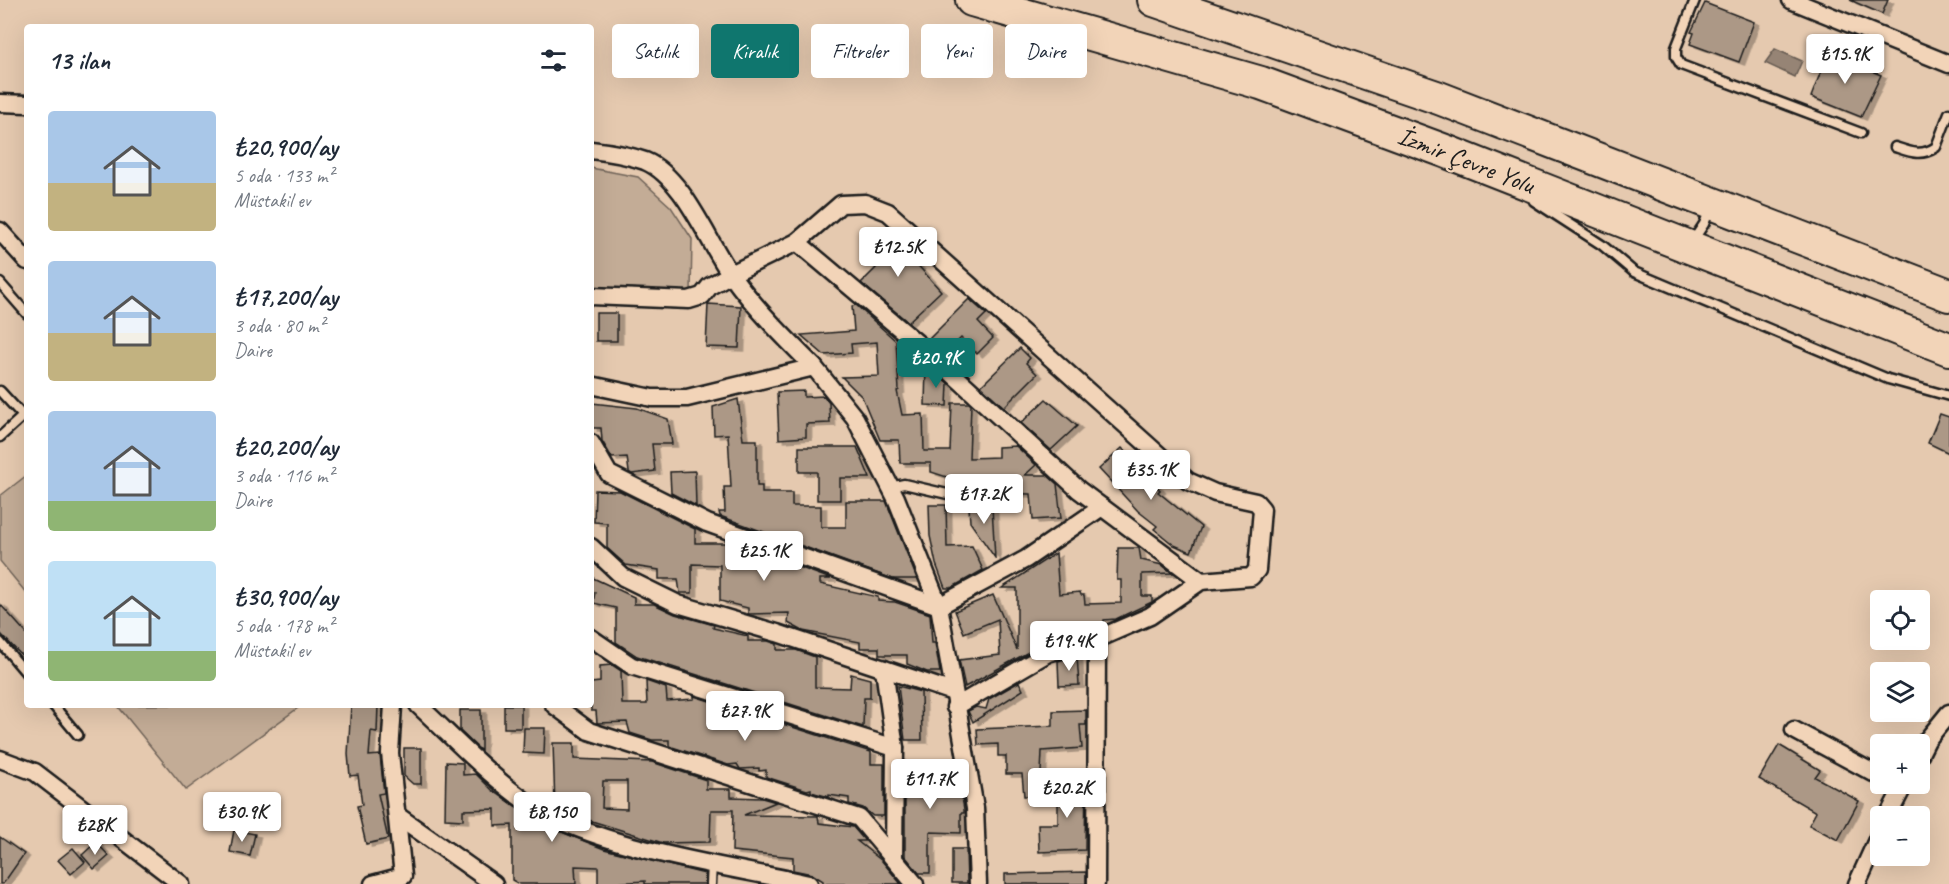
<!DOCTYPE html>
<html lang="tr">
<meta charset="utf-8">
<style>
:root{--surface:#fff;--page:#f2f2f3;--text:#1f2937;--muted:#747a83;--accent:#0f766e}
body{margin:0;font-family:Caveat,sans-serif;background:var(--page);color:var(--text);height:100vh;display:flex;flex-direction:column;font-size:22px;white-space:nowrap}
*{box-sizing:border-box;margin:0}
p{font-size:20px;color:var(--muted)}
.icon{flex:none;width:33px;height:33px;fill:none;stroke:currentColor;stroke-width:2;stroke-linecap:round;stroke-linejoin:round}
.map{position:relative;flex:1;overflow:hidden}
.sheet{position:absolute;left:24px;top:24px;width:570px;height:684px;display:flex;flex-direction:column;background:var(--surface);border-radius:6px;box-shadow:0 6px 24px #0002}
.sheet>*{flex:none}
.hud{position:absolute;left:612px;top:24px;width:570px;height:54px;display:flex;gap:12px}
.fabs{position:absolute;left:1870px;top:590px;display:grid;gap:12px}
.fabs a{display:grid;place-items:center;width:60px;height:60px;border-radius:6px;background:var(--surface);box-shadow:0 6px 24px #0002;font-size:30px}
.price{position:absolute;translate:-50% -51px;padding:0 14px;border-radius:6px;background:#fff;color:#222;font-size:20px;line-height:39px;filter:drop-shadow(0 2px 3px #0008)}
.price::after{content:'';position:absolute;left:50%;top:36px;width:18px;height:14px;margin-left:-9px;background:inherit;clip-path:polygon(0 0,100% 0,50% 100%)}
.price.active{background:var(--accent);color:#fff}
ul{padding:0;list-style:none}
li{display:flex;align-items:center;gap:18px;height:150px;padding:0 24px}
li span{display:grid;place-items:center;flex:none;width:168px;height:120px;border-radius:6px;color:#555}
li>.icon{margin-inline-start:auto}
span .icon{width:72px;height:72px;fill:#fffc;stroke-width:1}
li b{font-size:26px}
h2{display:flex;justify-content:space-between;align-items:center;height:72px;padding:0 24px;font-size:26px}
.tag{padding:0 21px;border-radius:6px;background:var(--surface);box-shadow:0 6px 24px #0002;font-size:21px;line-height:54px}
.tag.active{background:var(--accent);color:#fff}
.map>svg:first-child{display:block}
.green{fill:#c3ac96;stroke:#706459;stroke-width:1.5}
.water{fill:#968474;stroke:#655a51;stroke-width:1.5}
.building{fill:#ac9886;stroke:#1c1c1c;stroke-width:1.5;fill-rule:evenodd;filter:url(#shadow)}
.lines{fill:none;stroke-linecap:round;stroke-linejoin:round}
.lane-casing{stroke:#1c1c1c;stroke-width:13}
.street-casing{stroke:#1c1c1c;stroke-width:21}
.highway-casing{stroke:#1c1c1c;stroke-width:36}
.lane{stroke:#f2d4b8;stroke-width:8}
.street{stroke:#f2d4b8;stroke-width:16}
.highway{stroke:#f2d4b8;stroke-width:32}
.labels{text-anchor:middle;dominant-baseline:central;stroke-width:4.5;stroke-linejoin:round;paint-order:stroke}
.street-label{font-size:26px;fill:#1c1c1c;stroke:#f2d4b8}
</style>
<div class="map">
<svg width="1949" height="884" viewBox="0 0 1949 884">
<defs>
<filter id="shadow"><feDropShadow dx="5.5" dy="3" stdDeviation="0" flood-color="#0004"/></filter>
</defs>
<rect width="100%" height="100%" fill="#e5c9af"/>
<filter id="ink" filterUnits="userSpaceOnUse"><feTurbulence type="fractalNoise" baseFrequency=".0167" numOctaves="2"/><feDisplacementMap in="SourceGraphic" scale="12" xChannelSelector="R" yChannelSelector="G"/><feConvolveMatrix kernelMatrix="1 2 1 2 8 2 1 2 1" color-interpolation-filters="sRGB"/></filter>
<g filter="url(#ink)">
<g class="green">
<polygon points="591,168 638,177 671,207 692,239 691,293 591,288"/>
<polygon points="27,475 27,594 0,561 0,496"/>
<polygon points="117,705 302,705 186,790"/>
</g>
<polygon class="water" points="1775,49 1802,61 1795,77 1765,63"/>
<g class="building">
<polygon points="1850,0 1888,0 1882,14"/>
<polygon points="1705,3 1754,22 1739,62 1690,44 1694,33 1691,32"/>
<polygon points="1828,53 1881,75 1861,117 1811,97"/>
<polygon points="886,230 941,291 908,322 861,283 876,268 862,254"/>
<polygon points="969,299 986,314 978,322 993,338 977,354 961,338 946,353 929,339"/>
<polygon points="708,304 741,306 739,348 706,347"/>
<polygon points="856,305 896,341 899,390 897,391 902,415 923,414 924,451 950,451 952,403 969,403 971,405 969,458 998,457 998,447 1016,446 1036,465 1025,475 1047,475 1057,484 1061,518 1033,520 1031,494 983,493 972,489 972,485 931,472 931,463 900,463 899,440 880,440 862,397 842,377 879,376 877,342 851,344 852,353 824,355 801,335 854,331 852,306"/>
<rect x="596" y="313" width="21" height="28"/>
<polygon points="1020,348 1030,358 1026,363 1037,374 1004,407 981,386"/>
<polygon points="926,365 948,383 947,406 925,405"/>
<polygon points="804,391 804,397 824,396 829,403 830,423 806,424 806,437 779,439 777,392"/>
<polygon points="738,399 743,440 757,440 757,486 762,486 762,493 792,493 792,506 821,506 821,527 846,527 846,501 886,501 917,579 893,579 720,516 719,512 725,512 724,487 731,487 728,434 714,435 713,407"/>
<polygon points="1046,399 1077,426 1051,450 1021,423"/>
<polygon points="592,403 637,408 668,419 672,444 652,444 655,471 632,474 629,472 627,457 612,458 602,441 601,428 592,428"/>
<polygon points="1940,414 1949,417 1949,453 1928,443"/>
<polygon points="799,447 857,447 870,478 840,478 840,500 817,500 817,472 799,472"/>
<polygon points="1122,448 1160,490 1158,492 1201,527 1191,552 1174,545 1154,529 1157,526 1138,511 1099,469"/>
<polygon points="695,471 696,506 671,493 670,472"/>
<polygon points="595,490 620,491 695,529 695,543 733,543 831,579 820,579 820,584 878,597 878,601 895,602 930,614 932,643 935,643 940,672 927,672 907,664 907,655 879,655 879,648 860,648 860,642 803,631 788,623 789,613 748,614 748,608 720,601 720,565 692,564 692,593 680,593 678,579 659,579 659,570 626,565 607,548 607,523 594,522"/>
<polygon points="929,505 946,505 947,547 972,546 983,570 951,588 945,588 936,564 930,536"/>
<polygon points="972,506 992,507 995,558 970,522 969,508"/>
<polygon points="1118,548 1139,548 1141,560 1162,565 1172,573 1142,574 1142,596 1152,596 1152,602 1116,619 1104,620 1104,625 1086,625 1087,631 1043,644 965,687 959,660 1000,655 998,619 964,633 955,611 993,595 1017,650 1017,588 1002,588 1056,553 1059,594 1080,592 1081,595 1084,595 1085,604 1121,603 1121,580 1117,580"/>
<polygon points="591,577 634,597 634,604 654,604 675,614 714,625 713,628 748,636 748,641 768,641 777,644 777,650 796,650 815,657 815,687 850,688 851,674 870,679 870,698 864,698 863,727 637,656 616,642 616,608 593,603 595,592 591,591"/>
<polygon points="0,604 27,634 27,661 0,633"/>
<polygon points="1077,656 1079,685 1059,686 1058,661"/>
<polygon points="612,665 621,671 622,704 647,704 646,681 666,688 667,701 694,699 694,696 871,752 871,764 884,764 884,816 873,816 863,808 849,804 849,798 829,795 829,797 811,792 811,789 807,790 766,777 766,770 759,771 759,768 740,769 737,764 728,765 669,746 669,740 652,740 630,733 627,722 597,723 596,711 591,711 591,683 600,682 600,666"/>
<polygon points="1019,682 1023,690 973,722 968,711 976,707 986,709 989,699"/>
<polygon points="898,686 921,692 922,740 905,740"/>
<polygon points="351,705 378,705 377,732 371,731 369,756 380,755 384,793 378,794 388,839 366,844 357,806 362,805 358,775 350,776 348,754"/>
<rect x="504" y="705" width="17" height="23"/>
<polygon points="460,710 481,710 481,751 460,731"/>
<polygon points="1086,710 1086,725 1080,725 1082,748 1042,751 1040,796 1024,796 1022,774 1006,774 1006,756 998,756 998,744 978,745 977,729 1053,726 1053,711"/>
<polygon points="524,728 545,728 544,754 523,753"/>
<path d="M 553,743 L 574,743 L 574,759 L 652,762 L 706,780 L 706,789 L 731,789 L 731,797 L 762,798 L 776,802 L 744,815 L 818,816 L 819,823 L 853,827 L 865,841 L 857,841 L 882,861 L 901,884 L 823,884 L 823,881 L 812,874 L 793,870 L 793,857 L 732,851 L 733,810 L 711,810 L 710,842 L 663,843 L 579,817 L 555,807 ZM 603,781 L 627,781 L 627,809 L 602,808 Z"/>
<polygon points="1779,745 1820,770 1815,777 1859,801 1838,840 1809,825 1816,812 1759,779"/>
<polygon points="404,748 421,748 421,784 413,784 404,776"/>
<polygon points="446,762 463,763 463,775 476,774 492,790 542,824 604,849 705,874 705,884 645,884 645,881 598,884 598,867 575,866 576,884 519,884 512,880 512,825 495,826 495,809 463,810 463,820 445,819"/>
<polygon points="905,764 924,764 924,769 957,769 964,809 964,813 961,813 961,833 930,832 930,873 919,873 905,856"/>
<polygon points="1062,774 1086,774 1085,850 1039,852 1038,824 1058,824 1058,802 1062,802"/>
<polygon points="234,830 255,834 250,856 230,852"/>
<polygon points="0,837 24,854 3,884 0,884"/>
<polygon points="96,842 109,856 94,869 82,855"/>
<polygon points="73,848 85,862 71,874 58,860"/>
<polygon points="952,849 966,849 967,883 952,883"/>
<polygon points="1086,872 1086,884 1005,884 1005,874"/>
</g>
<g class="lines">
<g class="lane-casing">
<g id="lane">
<polyline points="1695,0 1676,48 1676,57 1681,65 1861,133"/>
<path d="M 1895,147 C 1910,152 1921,157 1936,147 L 1949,113"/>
<polyline points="1534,201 1602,245 1634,272 1888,379 1949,396"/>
<polyline points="1692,242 1704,224 1710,209"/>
<polyline points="0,283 27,314"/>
<polyline points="0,391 23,416 0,437"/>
<polyline points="890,487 904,484 969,499 1003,501"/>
<polyline points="0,642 27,674"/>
<polyline points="53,705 78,735"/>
<polyline points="711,884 712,863"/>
</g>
</g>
<g class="street-casing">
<g id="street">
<polyline points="1791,0 1949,64"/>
<polyline points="0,103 27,104"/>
<path d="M 591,150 C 609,152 628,155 645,161 C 684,177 708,243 732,276 C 756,309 785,338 814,367"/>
<polyline points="0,231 27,261"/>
<polyline points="797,242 942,364 1079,490 1201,581"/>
<polyline points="591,296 689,300 702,296 710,286 731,274 797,242 841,204 865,203 888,212 1188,481 1215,493 1256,502 1262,509 1257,570 1251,577 1201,581 1150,616 1097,639 1048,653 955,707"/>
<polyline points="591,385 652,398 687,398 814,367 855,418 896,498 939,606 975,808 978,884"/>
<polyline points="591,443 609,474 707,523 939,606 1026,559 1102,507"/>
<polyline points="591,547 623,577 678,604 777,633 953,692"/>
<polyline points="591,638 632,666 895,748"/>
<polyline points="884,669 895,748 894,859"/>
<path d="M 418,705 C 453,737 504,792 546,814 C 621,852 726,866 809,884"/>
<polyline points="554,705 589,731 859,818 915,884"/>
<polyline points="1794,730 1881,777"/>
<polyline points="1920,754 1927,740 1949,713"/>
<polyline points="0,759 35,772 181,884"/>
<polyline points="398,816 494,884"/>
<polyline points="1888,816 1905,783"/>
<polyline points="373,884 403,876 390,753 393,705"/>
<polyline points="1096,884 1097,639"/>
<polyline points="1857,884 1881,831"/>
</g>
</g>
<g class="highway-casing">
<g id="highway">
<polyline points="972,0 1261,83 1445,151 1949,349"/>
<polyline points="1154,0 1439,98 1949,295"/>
</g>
</g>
<use href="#lane" class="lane"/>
<use href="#street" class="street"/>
<use href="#highway" class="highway"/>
</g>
</g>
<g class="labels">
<g class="street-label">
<text transform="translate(1466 160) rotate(21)">İzmir Çevre Yolu</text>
</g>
</g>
</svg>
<div class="fabs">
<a><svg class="icon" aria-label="locate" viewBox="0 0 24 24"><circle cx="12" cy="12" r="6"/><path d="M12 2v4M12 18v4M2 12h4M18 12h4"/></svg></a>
<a><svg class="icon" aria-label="layers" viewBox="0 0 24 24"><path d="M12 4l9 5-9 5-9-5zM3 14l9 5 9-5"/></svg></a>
<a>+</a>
<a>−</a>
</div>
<b class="price" style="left:1845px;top:85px">₺15.9K</b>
<b class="price" style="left:898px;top:278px">₺12.5K</b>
<b class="price active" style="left:936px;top:389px">₺20.9K</b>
<b class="price" style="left:1151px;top:501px">₺35.1K</b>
<b class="price" style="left:984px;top:525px">₺17.2K</b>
<b class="price" style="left:764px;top:582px">₺25.1K</b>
<b class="price" style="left:1069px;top:672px">₺19.4K</b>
<b class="price" style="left:745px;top:742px">₺27.9K</b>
<b class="price" style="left:930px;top:810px">₺11.7K</b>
<b class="price" style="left:1067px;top:819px">₺20.2K</b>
<b class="price" style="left:242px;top:843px">₺30.9K</b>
<b class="price" style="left:552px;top:843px">₺8,150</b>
<b class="price" style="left:95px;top:856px">₺28K</b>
<div class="hud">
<a class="tag">Satılık</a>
<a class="tag active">Kiralık</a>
<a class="tag">Filtreler</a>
<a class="tag">Yeni</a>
<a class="tag">Daire</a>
</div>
<section class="sheet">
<h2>13 ilan<svg class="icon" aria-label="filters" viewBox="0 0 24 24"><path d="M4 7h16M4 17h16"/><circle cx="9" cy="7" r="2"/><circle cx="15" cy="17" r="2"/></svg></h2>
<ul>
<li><span style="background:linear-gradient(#a9c7e8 60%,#c2b280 0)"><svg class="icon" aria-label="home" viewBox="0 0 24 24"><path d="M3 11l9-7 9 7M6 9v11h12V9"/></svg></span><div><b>₺20,900/ay</b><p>5 oda · 133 m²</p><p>Müstakil ev</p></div></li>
<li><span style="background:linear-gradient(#a9c7e8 60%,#c2b280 0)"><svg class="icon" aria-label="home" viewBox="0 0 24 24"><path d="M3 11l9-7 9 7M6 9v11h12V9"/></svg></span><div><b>₺17,200/ay</b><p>3 oda · 80 m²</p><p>Daire</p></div></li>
<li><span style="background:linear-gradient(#a9c7e8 75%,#8fb573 0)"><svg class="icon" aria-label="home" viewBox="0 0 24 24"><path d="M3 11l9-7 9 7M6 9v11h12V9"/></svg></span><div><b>₺20,200/ay</b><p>3 oda · 116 m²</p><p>Daire</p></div></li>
<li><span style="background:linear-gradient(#bfe0f5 75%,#8fb573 0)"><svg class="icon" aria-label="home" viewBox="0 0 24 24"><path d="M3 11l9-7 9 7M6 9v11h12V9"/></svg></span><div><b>₺30,900/ay</b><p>5 oda · 178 m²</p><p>Müstakil ev</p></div></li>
</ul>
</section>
</div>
